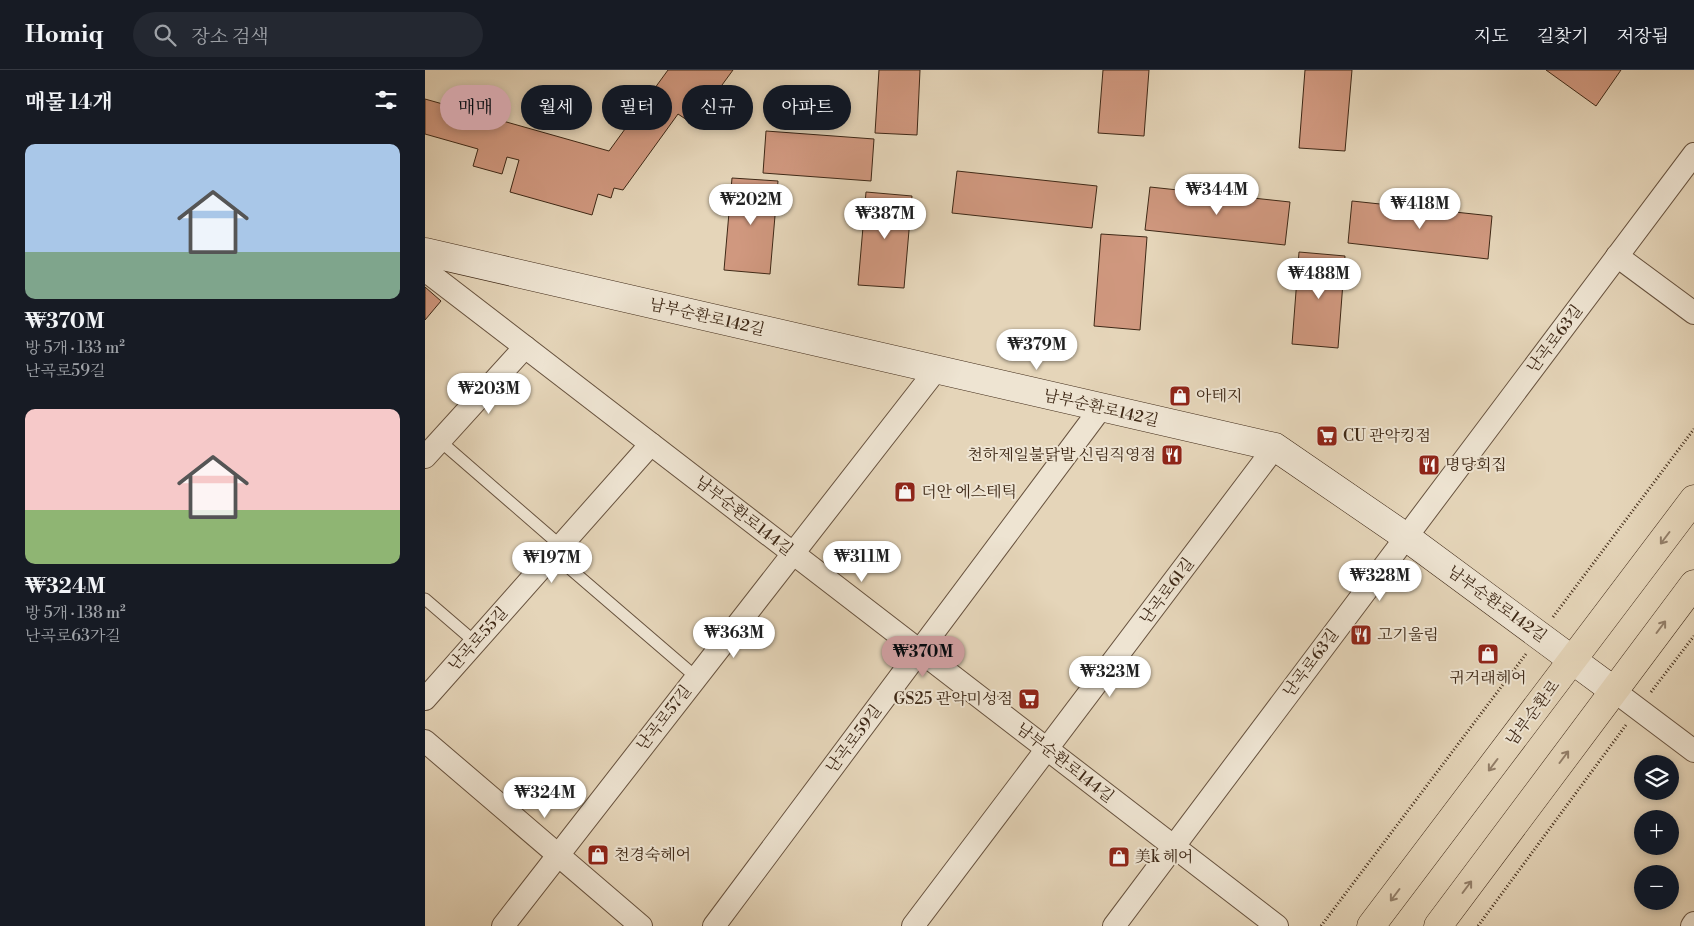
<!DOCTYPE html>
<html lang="ko">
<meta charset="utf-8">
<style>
:root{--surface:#171b24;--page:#242831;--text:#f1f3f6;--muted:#9ea1a6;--line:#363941;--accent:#c59692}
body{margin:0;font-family:"Libre Bodoni","Noto Serif KR",serif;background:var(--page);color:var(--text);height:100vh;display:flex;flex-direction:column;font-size:19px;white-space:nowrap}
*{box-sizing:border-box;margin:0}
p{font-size:16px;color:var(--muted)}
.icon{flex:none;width:28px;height:28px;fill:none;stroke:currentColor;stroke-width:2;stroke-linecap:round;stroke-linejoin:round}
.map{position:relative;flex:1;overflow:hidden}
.panel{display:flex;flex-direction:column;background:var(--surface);width:425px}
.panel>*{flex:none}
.hud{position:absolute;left:15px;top:15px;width:475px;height:45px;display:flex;gap:10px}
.buttons{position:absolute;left:1209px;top:685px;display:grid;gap:10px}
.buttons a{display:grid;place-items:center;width:45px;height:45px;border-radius:50%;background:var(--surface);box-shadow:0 2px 8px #0003;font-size:25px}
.price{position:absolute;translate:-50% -42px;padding:0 11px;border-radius:18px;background:#fff;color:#222;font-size:16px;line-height:32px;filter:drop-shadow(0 1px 2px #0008)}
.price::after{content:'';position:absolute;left:50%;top:30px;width:15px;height:11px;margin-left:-8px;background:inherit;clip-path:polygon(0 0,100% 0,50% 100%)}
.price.selected{background:var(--accent);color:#111}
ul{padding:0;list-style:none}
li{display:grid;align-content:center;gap:10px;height:265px;padding:0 25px}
li span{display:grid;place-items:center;height:155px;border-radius:10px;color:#555}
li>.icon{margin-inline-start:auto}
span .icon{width:90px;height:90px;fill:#fffc;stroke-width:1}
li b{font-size:21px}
h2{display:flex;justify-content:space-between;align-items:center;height:60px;padding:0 25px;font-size:21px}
.tag{padding:0 18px;border-radius:22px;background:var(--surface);box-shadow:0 2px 8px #0003;font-size:18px;line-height:45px}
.tag.selected{background:var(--accent);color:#111}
header{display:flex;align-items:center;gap:30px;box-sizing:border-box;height:70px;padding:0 25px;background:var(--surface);border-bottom:1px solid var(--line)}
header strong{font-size:24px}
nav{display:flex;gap:28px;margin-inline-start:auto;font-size:18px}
.search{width:350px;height:45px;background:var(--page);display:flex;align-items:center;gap:12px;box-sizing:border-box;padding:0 18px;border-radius:28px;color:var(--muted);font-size:19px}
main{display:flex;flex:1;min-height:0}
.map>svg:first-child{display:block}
.building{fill:#d0987f;stroke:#3e2816}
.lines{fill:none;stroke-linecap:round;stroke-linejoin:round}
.lane-casing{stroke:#68533f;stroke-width:13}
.street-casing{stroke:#68533f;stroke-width:24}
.secondary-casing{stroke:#3e2816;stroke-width:29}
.primary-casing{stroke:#3e2816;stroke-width:29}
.path{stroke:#3e2816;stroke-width:3;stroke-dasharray:1 2.5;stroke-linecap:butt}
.lane{stroke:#eee4d2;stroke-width:11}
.street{stroke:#eee4d2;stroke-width:22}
.secondary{stroke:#eee4d2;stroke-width:28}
.primary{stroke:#e5d5b9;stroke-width:28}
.oneway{stroke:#927e68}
.labels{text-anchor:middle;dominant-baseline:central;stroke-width:4;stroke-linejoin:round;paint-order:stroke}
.street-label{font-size:16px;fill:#3e2816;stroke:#eee4d2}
.poi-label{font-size:16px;fill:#3e2816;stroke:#eee4d2;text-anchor:start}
</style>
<header>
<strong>Homiq</strong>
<div class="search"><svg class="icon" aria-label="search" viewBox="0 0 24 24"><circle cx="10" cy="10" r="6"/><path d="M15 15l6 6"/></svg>장소 검색</div>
<nav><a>지도</a><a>길찾기</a><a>저장됨</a></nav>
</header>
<main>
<section class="panel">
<h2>매물 14개<svg class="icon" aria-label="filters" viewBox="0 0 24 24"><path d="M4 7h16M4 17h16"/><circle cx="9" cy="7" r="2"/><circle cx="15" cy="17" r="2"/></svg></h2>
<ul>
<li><span style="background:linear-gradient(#a9c7e8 70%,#7fa58c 0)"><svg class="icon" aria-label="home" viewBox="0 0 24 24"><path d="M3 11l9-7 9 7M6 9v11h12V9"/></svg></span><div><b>₩370M</b><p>방 5개 · 133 m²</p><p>난곡로59길</p></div></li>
<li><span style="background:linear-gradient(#f6c9c9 65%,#8fb573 0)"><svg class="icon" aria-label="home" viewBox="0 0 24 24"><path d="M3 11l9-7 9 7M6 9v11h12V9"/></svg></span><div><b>₩324M</b><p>방 5개 · 138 m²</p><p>난곡로63가길</p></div></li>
</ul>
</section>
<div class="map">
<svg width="1269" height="856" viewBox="0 0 1269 856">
<rect width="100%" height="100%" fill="#e5d5b9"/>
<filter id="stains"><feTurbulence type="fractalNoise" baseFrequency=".004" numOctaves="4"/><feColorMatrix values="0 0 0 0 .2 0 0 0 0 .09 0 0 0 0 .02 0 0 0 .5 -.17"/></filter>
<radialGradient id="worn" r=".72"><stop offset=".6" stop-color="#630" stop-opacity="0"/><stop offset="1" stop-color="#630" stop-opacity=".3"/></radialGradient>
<g class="building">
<polygon points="243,0 308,0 275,45 269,41 262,50 253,44 198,120 189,118 186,128 173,124 167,145 85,122 94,90 82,87 77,104 48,96 53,79 0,64 0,29 184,81"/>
<polygon points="454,0 495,0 492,65 450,63"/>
<polygon points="678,0 724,0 719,66 673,63"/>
<polygon points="880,0 927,0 920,81 874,78"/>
<polygon points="1121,0 1196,0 1171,36"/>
<polygon points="341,61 449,69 446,111 338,103"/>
<polygon points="532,101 672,116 667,158 527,143"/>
<polygon points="307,108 353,111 345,204 299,200"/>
<polygon points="725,117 865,132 860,175 720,160"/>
<polygon points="441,122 487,126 479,218 433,215"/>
<polygon points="927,131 1067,146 1063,189 923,173"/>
<polygon points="676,164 722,167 715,260 669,256"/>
<polygon points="874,182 920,186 913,278 867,274"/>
<polygon points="0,217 16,231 0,250"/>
</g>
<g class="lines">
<g class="lane-casing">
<g id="lane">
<polyline points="15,371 136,476"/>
<polyline points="128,484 271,607"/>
<polyline points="0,529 50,572"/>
</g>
</g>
<g class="street-casing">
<g id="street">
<polyline points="1192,186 1269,243"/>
<polyline points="0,200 852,856"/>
<polyline points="0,387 100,277"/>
<polyline points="1188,620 1269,681"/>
<polyline points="0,629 226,374"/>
<polyline points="0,671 216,856"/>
<polyline points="78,856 511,300"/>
<polyline points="289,856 676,338"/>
<polyline points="488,856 850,377"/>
<polyline points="689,856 1269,84"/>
<polyline points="1267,856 1269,853"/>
</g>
</g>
<g class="secondary-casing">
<polyline id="secondary" points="0,182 850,377 981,467 1188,620"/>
</g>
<g class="primary-casing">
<g id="primary">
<polyline points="946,856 1269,429"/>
<polyline points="1013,856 1269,514"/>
</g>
</g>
<g class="path">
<polyline points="1128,547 1269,359"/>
<polyline points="1226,622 1269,566"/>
<polyline points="896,856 1101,584"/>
<polyline points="1053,856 1201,655"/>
</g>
<use href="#lane" class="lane"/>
<use href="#street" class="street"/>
<use href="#secondary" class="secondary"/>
<use href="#primary" class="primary"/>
</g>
<defs><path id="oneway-shaft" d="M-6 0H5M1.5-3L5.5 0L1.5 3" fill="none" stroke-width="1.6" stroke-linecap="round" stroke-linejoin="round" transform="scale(1.25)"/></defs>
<g class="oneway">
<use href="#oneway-shaft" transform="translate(1240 468) rotate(127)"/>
<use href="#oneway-shaft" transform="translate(1236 557) rotate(-53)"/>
<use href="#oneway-shaft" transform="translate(1139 687) rotate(-53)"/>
<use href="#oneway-shaft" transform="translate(1068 695) rotate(127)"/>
<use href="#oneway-shaft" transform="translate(1042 817) rotate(-53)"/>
<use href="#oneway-shaft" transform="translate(970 825) rotate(127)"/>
</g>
<defs>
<g id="shop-square" transform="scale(1.125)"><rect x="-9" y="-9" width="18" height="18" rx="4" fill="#8f2418" stroke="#eee4d2"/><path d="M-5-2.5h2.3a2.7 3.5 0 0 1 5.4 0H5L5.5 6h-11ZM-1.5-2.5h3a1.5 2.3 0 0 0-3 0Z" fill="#fff"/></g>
<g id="supermarket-square" transform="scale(1.125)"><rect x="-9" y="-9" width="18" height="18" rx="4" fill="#8f2418" stroke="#eee4d2"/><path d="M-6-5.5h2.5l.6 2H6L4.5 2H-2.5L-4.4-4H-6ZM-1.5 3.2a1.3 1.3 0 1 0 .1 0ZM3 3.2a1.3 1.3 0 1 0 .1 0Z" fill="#fff"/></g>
<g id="restaurant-square" transform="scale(1.125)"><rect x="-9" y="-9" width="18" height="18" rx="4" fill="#8f2418" stroke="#eee4d2"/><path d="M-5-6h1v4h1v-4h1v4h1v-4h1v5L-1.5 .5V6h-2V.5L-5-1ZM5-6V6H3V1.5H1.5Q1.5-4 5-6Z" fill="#fff"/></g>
</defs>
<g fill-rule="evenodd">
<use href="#shop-square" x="755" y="326"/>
<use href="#supermarket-square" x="902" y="366"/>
<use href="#restaurant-square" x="747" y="385"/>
<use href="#restaurant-square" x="1004" y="395"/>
<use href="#shop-square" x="480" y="422"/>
<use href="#restaurant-square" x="936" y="565"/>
<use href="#shop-square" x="1063" y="584"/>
<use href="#supermarket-square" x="604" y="629"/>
<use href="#shop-square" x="173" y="785"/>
<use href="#shop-square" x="694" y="787"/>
</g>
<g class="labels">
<g class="street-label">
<text transform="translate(282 247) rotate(13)">남부순환로142길</text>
<text transform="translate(1130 269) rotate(-53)">난곡로63길</text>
<text transform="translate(676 338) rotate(13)">남부순환로142길</text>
<text transform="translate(319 446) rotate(38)">남부순환로144길</text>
<text transform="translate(742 521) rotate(-53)">난곡로61길</text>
<text transform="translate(1072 534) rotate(36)">남부순환로142길</text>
<text transform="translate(53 569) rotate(-48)">난곡로55길</text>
<text transform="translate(886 593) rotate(-53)">난곡로63길</text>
<text transform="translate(1108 643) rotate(-53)">남부순환로</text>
<text transform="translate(239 648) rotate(-52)">난곡로57길</text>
<text transform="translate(429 669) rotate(-53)">난곡로59길</text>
<text transform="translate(640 693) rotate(38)">남부순환로144길</text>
</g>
<g class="poi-label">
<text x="771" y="326">아테지</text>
<text x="918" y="366">CU 관악킹점</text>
<text x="731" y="385" text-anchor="end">천하제일불닭발 신림직영점</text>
<text x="1020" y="395">명당회집</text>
<text x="496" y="422">더안 에스테틱</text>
<text x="952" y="565">고기울림</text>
<text x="1063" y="608" text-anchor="middle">귀거래헤어</text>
<text x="588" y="629" text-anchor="end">GS25 관악미성점</text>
<text x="189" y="785">천경숙헤어</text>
<text x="710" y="787">美k 헤어</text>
</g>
</g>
<rect width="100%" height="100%" filter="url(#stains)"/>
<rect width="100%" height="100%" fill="url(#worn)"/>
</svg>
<div class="buttons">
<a><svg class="icon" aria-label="layers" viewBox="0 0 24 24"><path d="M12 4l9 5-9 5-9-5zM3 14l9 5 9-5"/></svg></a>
<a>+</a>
<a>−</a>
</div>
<b class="price" style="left:792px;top:146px">₩344M</b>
<b class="price" style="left:326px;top:156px">₩202M</b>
<b class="price" style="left:995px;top:160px">₩418M</b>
<b class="price" style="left:460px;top:170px">₩387M</b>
<b class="price" style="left:894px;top:230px">₩488M</b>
<b class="price" style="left:612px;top:301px">₩379M</b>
<b class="price" style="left:64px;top:345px">₩203M</b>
<b class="price" style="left:437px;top:513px">₩311M</b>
<b class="price" style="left:127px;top:514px">₩197M</b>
<b class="price" style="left:955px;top:532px">₩328M</b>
<b class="price" style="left:309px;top:589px">₩363M</b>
<b class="price selected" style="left:498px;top:608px">₩370M</b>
<b class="price" style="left:685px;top:628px">₩323M</b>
<b class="price" style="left:120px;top:749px">₩324M</b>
<div class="hud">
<a class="tag selected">매매</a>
<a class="tag">월세</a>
<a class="tag">필터</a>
<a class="tag">신규</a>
<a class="tag">아파트</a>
</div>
</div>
</main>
